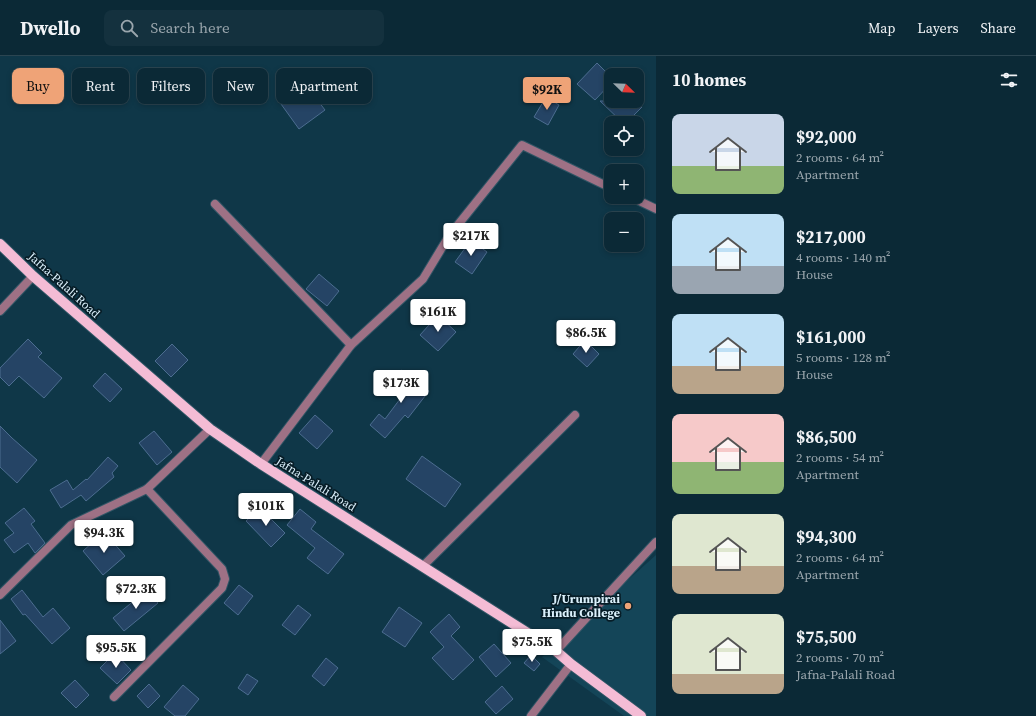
<!DOCTYPE html>
<html lang="en">
<head>
<meta charset="utf-8">
<style>
  :root { --surface:#0b2936; --page:#14313e; --text:#f1f3f6; --muted:#9aa6ad; --line:#2b4551; --accent:#efa377 }
  body { margin:0; font-family:"Source Serif 4",serif; background:var(--page); color:var(--text); height:100vh; display:flex; flex-direction:column; font-size:15px; white-space:nowrap }
  * { box-sizing:border-box; margin:0 }
  p { font-size:13px; color:var(--muted) }
  .icon { flex:none; width:22px; height:22px; fill:none; stroke:currentColor; stroke-width:2; stroke-linecap:round; stroke-linejoin:round }
  .map { position:relative; flex:1; overflow:hidden }
  .side { display:flex; flex-direction:column; background:var(--surface); width:380px }
  .side>* { flex:none }
  .top-card { position:absolute; left:12px; top:12px; width:380px; height:36px; display:flex; gap:8px }
  .needle { width:26px; rotate:113deg }
  .fabs { position:absolute; left:604px; top:12px; display:grid; gap:8px }
  .fabs a { display:grid; place-items:center; width:40px; height:40px; border-radius:8px; background:var(--surface); box-shadow:0 2px 6px #0003,0 0 0 1px var(--line); font-size:20px }
  .price { position:absolute; translate:-50% -34px; padding:0 9px; border-radius:4px; background:#fff; color:#222; font-size:13px; line-height:26px; filter:drop-shadow(0 1px 2px #0008) }
  .price::after { content:''; position:absolute; left:50%; top:24px; width:12px; height:9px; margin-left:-6px; background:inherit; clip-path:polygon(0 0,100% 0,50% 100%) }
  .price.on { background:var(--accent); color:#111 }
  ul { padding:0; list-style:none }
  li { display:flex; align-items:center; gap:12px; height:100px; padding:0 16px }
  li span { display:grid; place-items:center; flex:none; width:112px; height:80px; border-radius:8px; color:#555 }
  li>.icon { margin-inline-start:auto }
  span .icon { width:48px; height:48px; fill:#fffc; stroke-width:1 }
  li b { font-size:17px }
  h2 { display:flex; justify-content:space-between; align-items:center; height:48px; padding:0 16px; font-size:17px }
  .pill { padding:0 14px; border-radius:8px; background:var(--surface); box-shadow:0 2px 6px #0003,0 0 0 1px var(--line); font-size:14px; line-height:36px }
  .pill.on { background:var(--accent); color:#111 }
  header { display:flex; align-items:center; gap:24px; box-sizing:border-box; height:56px; padding:0 20px; background:var(--surface); border-bottom:1px solid var(--line) }
  header strong { font-size:19px }
  nav { display:flex; gap:22px; margin-inline-start:auto; font-size:14px }
  .search { width:280px; height:36px; background:var(--page); display:flex; align-items:center; gap:10px; box-sizing:border-box; padding:0 14px; border-radius:8px; color:var(--muted); font-size:15px }
  main { display:flex; flex:1; min-height:0 }
  .map>svg:first-child { display:block }
</style>
</head>
<body>
<header>
<strong>Dwello</strong>
<div class="search"><svg class="icon" aria-label="search" viewBox="0 0 24 24"><circle cx="10" cy="10" r="6"/><path d="M15 15l6 6"/></svg>Search here</div>
<nav><a>Map</a><a>Layers</a><a>Share</a></nav>
</header>
<main>
<div class="map">
<svg width="656" height="660" viewBox="0 0 656 660">
  <rect width="100%" height="100%" fill="#0f3748"/>
  <polygon fill="#144558" points="656,499 656,660 624,660 542,601"/>
  <g fill="#254465" stroke="#4c6d90">
    <polygon points="597,7 611,21 611,27 595,44 577,28"/>
    <polygon points="306,29 325,54 299,73 281,48"/>
    <polygon points="546,41 559,49 548,69 534,61"/>
    <polygon points="600,45 636,45 642,51 626,67 623,67"/>
    <polygon points="471,184 487,196 472,218 455,206"/>
    <polygon points="319,218 339,235 327,250 306,233"/>
    <polygon points="438,259 456,276 438,295 420,279"/>
    <polygon points="28,283 42,297 38,301 62,322 44,342 19,320 9,330 0,321 0,312"/>
    <polygon points="585,284 599,298 587,311 573,298"/>
    <polygon points="172,288 188,304 171,321 155,305"/>
    <polygon points="401,314 429,335 408,362 405,359 385,382 370,369 379,358 385,363 406,335 393,325"/>
    <polygon points="105,317 122,333 110,346 93,330"/>
    <polygon points="315,359 333,375 317,393 299,377"/>
    <polygon points="0,370 12,382 37,404 17,427 0,411"/>
    <polygon points="154,375 172,396 157,409 139,387"/>
    <polygon points="422,400 461,428 445,451 406,423"/>
    <polygon points="108,401 118,410 112,417 114,421 86,445 81,439 61,452 50,434 67,424 73,434 86,423 87,424"/>
    <polygon points="24,452 35,465 31,468 45,487 35,497 28,487 14,497 4,484 14,477 5,467"/>
    <polygon points="260,452 285,477 271,491 246,465"/>
    <polygon points="300,453 316,466 311,473 344,498 328,518 307,502 315,492 287,469"/>
    <polygon points="104,476 125,500 103,519 83,495"/>
    <polygon points="239,529 253,540 238,559 224,547"/>
    <polygon points="22,534 43,561 53,552 70,572 52,588 25,558 23,559 11,543"/>
    <polygon points="147,534 158,547 124,575 113,562"/>
    <polygon points="298,549 311,559 295,579 282,569"/>
    <polygon points="399,551 422,567 405,591 382,576"/>
    <polygon points="449,558 460,571 451,580 474,604 453,624 432,602 444,591 430,576"/>
    <polygon points="0,564 16,585 0,598"/>
    <polygon points="494,588 511,607 496,621 479,601"/>
    <polygon points="115,597 131,614 117,628 100,612"/>
    <polygon points="531,599 540,608 534,615 524,607"/>
    <polygon points="326,602 338,612 324,630 312,620"/>
    <polygon points="247,618 258,625 248,639 238,632"/>
    <polygon points="75,624 89,639 76,652 61,637"/>
    <polygon points="149,628 160,640 148,652 137,640"/>
    <polygon points="183,629 199,643 185,660 175,660 164,651"/>
    <polygon points="502,630 513,643 496,658 485,646"/>
  </g>
  <g fill="none" stroke-linecap="round" stroke-linejoin="round">
    <defs>
      <g id="street">
        <polyline points="631,141 656,153"/>
        <polyline points="215,148 351,289"/>
        <polyline points="0,255 33,220"/>
        <polyline points="261,408 351,289 423,223 449,180 522,89 611,132"/>
        <polyline points="423,510 575,359"/>
        <polyline points="0,539 71,469 147,433 210,373"/>
        <polyline points="556,595 656,486"/>
        <polyline points="114,641 222,532 225,523 222,513 147,433"/>
        <polyline points="531,660 571,608"/>
      </g>
      <polyline id="primary" points="0,188 33,220 210,373 261,408 556,595 571,608 641,660"/>
    </defs>
    <use href="#street" stroke="#305565" stroke-width="10"/>
    <use href="#primary" stroke="#305565" stroke-width="12"/>
    <use href="#street" stroke="#9e7185" stroke-width="8"/>
    <use href="#primary" stroke="#f4bcd5" stroke-width="10"/>
  </g>
  <circle fill="#efa377" stroke="#071d27" stroke-width="1.5" cx="628" cy="550" r="4"/>
  <g text-anchor="middle" dominant-baseline="central" stroke-width="3.5" stroke-linejoin="round" paint-order="stroke">
    <g font-size="12" fill="#dcf1fc" stroke="#071d27">
      <text transform="translate(64 229) rotate(42)">Jafna-Palali Road</text>
      <text transform="translate(316 428) rotate(32)">Jafna-Palali Road</text>
    </g>
    <g font-size="12" font-weight="bold" fill="#dcf1fc" stroke="#071d27" text-anchor="end">
      <text x="620" y="543">J/Urumpirai<tspan x="620" dy="14">Hindu College</tspan></text>
    </g>
  </g>
</svg>
<div class="fabs">
<a><svg class="needle" viewBox="-14 -14 28 28"><path d="M0-13l5 13h-10z" fill="#e53935"/><path d="M0 13l5-13h-10z" fill="#9aa6ad"/></svg></a>
<a><svg class="icon" aria-label="locate" viewBox="0 0 24 24"><circle cx="12" cy="12" r="6"/><path d="M12 2v4M12 18v4M2 12h4M18 12h4"/></svg></a>
<a>+</a>
<a>−</a>
</div>
<b class="price on" style="left:547px;top:55px">$92K</b>
<b class="price" style="left:471px;top:201px">$217K</b>
<b class="price" style="left:438px;top:277px">$161K</b>
<b class="price" style="left:586px;top:298px">$86.5K</b>
<b class="price" style="left:401px;top:348px">$173K</b>
<b class="price" style="left:266px;top:471px">$101K</b>
<b class="price" style="left:104px;top:498px">$94.3K</b>
<b class="price" style="left:136px;top:554px">$72.3K</b>
<b class="price" style="left:532px;top:607px">$75.5K</b>
<b class="price" style="left:116px;top:613px">$95.5K</b>
<div class="top-card">
<a class="pill on">Buy</a>
<a class="pill">Rent</a>
<a class="pill">Filters</a>
<a class="pill">New</a>
<a class="pill">Apartment</a>
</div>
</div>
<section class="side">
<h2>10 homes<svg class="icon" aria-label="filters" viewBox="0 0 24 24"><path d="M4 7h16M4 17h16"/><circle cx="9" cy="7" r="2"/><circle cx="15" cy="17" r="2"/></svg></h2>
<ul>
<li><span style="background:linear-gradient(#c9d6e8 65%,#8fb573 0)"><svg class="icon" aria-label="home" viewBox="0 0 24 24"><path d="M3 11l9-7 9 7M6 9v11h12V9"/></svg></span><div><b>$92,000</b><p>2 rooms · 64 m²</p><p>Apartment</p></div></li>
<li><span style="background:linear-gradient(#bfe0f5 65%,#9aa5b1 0)"><svg class="icon" aria-label="home" viewBox="0 0 24 24"><path d="M3 11l9-7 9 7M6 9v11h12V9"/></svg></span><div><b>$217,000</b><p>4 rooms · 140 m²</p><p>House</p></div></li>
<li><span style="background:linear-gradient(#bfe0f5 65%,#b9a48a 0)"><svg class="icon" aria-label="home" viewBox="0 0 24 24"><path d="M3 11l9-7 9 7M6 9v11h12V9"/></svg></span><div><b>$161,000</b><p>5 rooms · 128 m²</p><p>House</p></div></li>
<li><span style="background:linear-gradient(#f6c9c9 60%,#8fb573 0)"><svg class="icon" aria-label="home" viewBox="0 0 24 24"><path d="M3 11l9-7 9 7M6 9v11h12V9"/></svg></span><div><b>$86,500</b><p>2 rooms · 54 m²</p><p>Apartment</p></div></li>
<li><span style="background:linear-gradient(#dfe7d0 65%,#b9a48a 0)"><svg class="icon" aria-label="home" viewBox="0 0 24 24"><path d="M3 11l9-7 9 7M6 9v11h12V9"/></svg></span><div><b>$94,300</b><p>2 rooms · 64 m²</p><p>Apartment</p></div></li>
<li><span style="background:linear-gradient(#dfe7d0 75%,#b9a48a 0)"><svg class="icon" aria-label="home" viewBox="0 0 24 24"><path d="M3 11l9-7 9 7M6 9v11h12V9"/></svg></span><div><b>$75,500</b><p>2 rooms · 70 m²</p><p>Jafna-Palali Road</p></div></li>
</ul>
</section>
</main>
</body>
</html>
